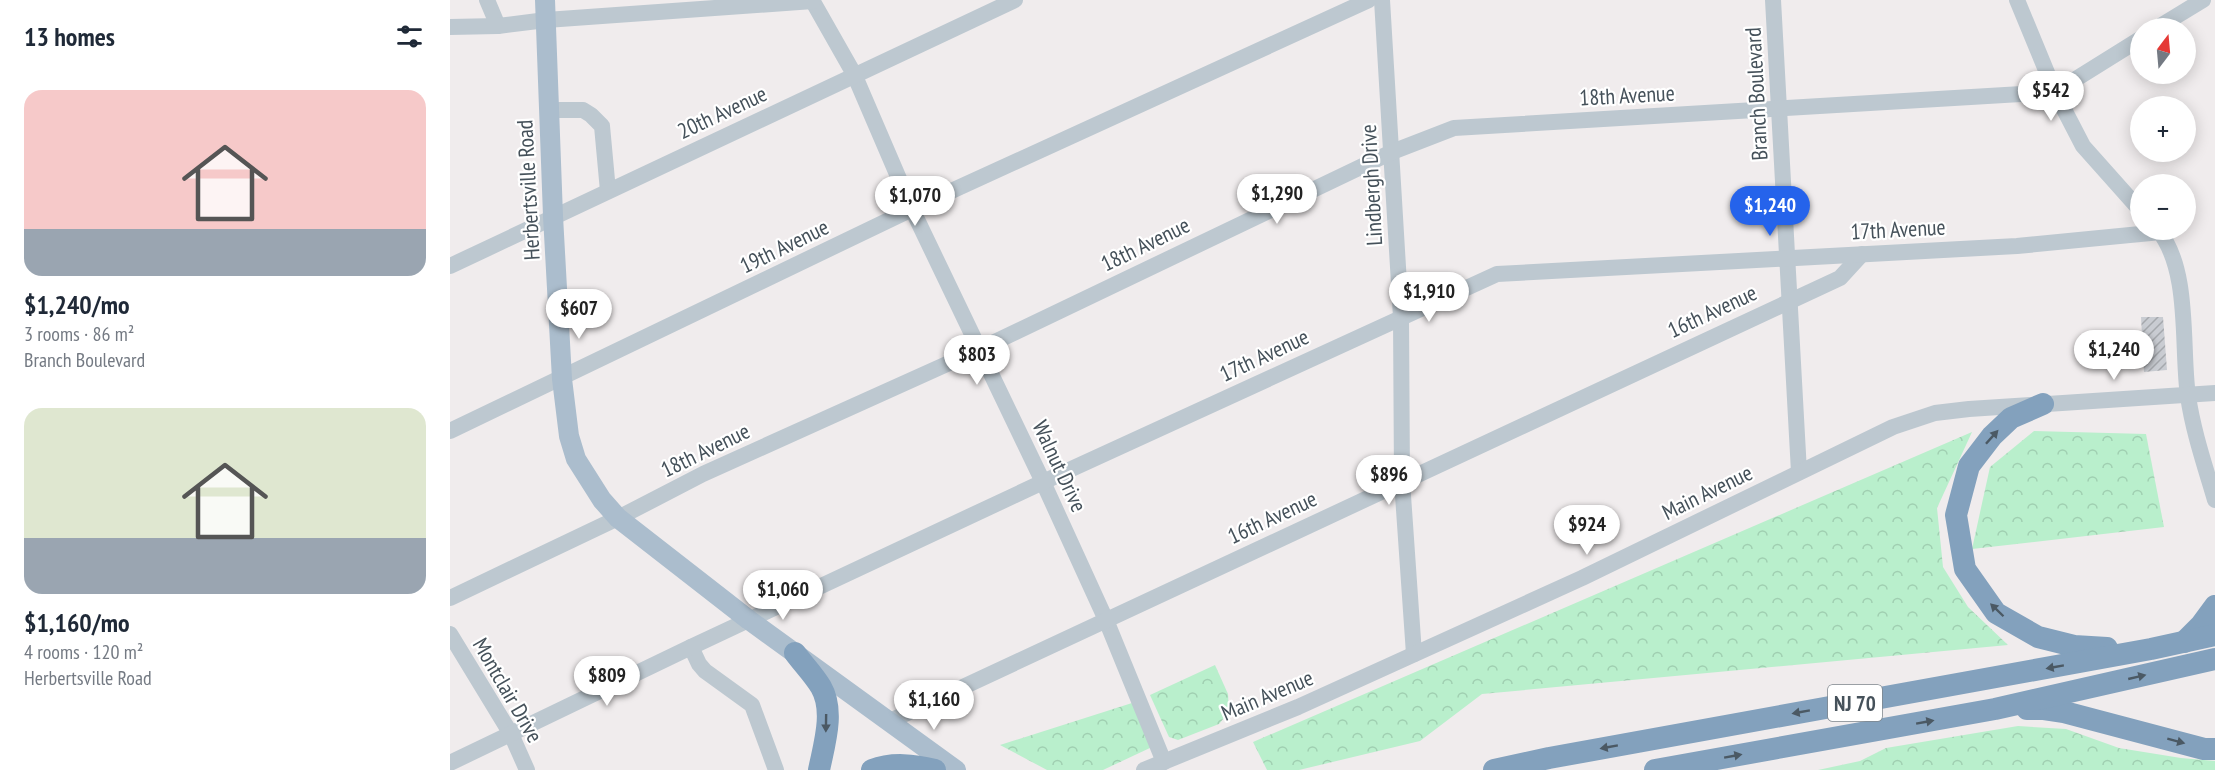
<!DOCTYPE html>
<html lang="en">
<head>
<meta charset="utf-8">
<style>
  :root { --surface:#fff; --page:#f6f6f7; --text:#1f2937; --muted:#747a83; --accent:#2563eb }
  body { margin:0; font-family:"PT Sans Narrow",sans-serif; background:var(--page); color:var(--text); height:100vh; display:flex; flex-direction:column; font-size:22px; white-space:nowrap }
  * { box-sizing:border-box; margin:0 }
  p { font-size:20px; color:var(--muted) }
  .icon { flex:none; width:33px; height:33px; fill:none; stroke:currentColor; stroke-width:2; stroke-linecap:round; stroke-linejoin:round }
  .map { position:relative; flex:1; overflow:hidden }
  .details { display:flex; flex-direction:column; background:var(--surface); width:450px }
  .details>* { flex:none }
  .needle { width:39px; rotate:16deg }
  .controls { position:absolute; left:1680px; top:18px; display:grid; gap:12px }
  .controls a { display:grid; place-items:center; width:66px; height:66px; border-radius:50%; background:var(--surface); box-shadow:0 3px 15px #0003; font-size:30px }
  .price { position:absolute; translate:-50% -51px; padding:0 14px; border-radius:21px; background:#fff; color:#222; font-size:20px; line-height:39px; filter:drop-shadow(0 2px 3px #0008) }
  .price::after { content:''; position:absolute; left:50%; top:36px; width:18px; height:14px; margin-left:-9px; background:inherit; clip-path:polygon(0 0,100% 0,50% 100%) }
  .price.active { background:var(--accent); color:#fff }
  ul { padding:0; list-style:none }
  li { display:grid; align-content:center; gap:12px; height:318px; padding:0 24px }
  li span { display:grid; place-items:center; height:186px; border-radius:18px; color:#555 }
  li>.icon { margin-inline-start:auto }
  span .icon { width:108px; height:108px; fill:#fffc; stroke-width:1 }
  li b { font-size:26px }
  h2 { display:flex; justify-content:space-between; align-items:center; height:72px; padding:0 24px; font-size:26px }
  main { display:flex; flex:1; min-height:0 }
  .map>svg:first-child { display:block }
</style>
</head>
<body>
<main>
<section class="details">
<h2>13 homes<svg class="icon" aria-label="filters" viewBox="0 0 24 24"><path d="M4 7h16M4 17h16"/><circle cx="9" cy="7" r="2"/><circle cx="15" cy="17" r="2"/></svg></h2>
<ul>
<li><span style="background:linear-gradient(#f6c9c9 75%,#9aa5b1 0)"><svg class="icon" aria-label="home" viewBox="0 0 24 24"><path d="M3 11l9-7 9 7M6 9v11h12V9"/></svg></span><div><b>$1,240/mo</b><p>3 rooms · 86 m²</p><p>Branch Boulevard</p></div></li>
<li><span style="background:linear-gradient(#dfe7d0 70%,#9aa5b1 0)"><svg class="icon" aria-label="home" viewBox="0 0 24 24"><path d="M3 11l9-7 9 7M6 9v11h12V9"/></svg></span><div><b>$1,160/mo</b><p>4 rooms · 120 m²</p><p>Herbertsville Road</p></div></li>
</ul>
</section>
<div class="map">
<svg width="1765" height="770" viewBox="0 0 1765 770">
  <defs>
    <pattern id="forest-crowns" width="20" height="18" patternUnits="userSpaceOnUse" patternTransform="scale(1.5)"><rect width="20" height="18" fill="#b9efcc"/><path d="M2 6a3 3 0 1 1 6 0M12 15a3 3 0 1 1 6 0" fill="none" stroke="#a0cfb1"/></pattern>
    <pattern id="building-hatch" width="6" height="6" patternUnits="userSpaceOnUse" patternTransform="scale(1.5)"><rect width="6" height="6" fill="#c9ccd2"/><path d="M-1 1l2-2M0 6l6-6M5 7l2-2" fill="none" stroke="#a5a8ad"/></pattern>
  </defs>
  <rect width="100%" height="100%" fill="#f0eced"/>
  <g fill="url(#forest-crowns)">
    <polygon points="1584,431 1696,434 1714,527 1522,549 1540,467"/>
    <polygon points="1522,432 1487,508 1493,567 1518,607 1558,645 1032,694 970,741 849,770 817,770 803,742"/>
    <polygon points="765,665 778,694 779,712 769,724 728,740 719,737 700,695"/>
    <polygon points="682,703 702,747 653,770 597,770 550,745"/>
    <polygon points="1568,726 1616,729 1669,748 1731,758 1765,761 1765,770 1368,770 1410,761 1436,748"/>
  </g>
  <polygon fill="url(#building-hatch)" points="1691,317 1713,317 1717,370 1694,372"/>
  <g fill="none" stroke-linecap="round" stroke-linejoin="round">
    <g stroke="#bdc8d0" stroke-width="16">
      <polyline points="37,0 48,26"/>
      <polyline points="362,0 404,74 462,209 593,482 656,620 714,762"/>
      <polyline points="932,0 951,317 952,481 964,654"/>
      <polyline points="1323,0 1349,472"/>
      <polyline points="1567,0 1605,92 1633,146 1690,210"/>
      <polyline points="0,27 48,26 96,20 363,1"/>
      <polyline points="1707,28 1753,0"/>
      <polyline points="99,110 133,110 141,115 152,126 158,191"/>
      <path d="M1708,230C1741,270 1731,347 1738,396C1743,431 1755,466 1765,500"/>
      <polyline points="0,266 565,0"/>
      <polyline points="0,431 462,209 919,0"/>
      <polyline points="0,598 168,518 253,474 528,350 942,152 1004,128 1605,92 1690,39"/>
      <polyline points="0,634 61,734 77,770"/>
      <polyline points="241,647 249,664 255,671 302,705 326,770"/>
      <polyline points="440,721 1390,278 1412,254"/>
      <polyline points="0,763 241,647 593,482 1047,274 1567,246 1711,232"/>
      <polyline points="694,770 848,707 1132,578 1443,427 1485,413 1519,409 1765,393"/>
    </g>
    <polyline stroke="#abbdcd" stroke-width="20" points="95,0 103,216 112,379 119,436 126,459 152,500 168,518 299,620 506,770"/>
    <g stroke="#83a1bd" stroke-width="22">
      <polyline points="1593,404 1561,418 1542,436 1519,466 1506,515 1515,569 1546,613 1588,637 1624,646 1657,648"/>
      <polyline points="1734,642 1751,625 1765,606"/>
      <path d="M345,653C353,664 364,675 371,687C385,711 374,745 369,770"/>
      <polyline points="1577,709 1594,709 1614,712 1754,749 1765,749"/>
      <path d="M422,770C443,762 464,765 485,770"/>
      <polyline points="1044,770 1099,758 1701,649 1765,635"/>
      <polyline points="1205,770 1545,709 1765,659"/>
    </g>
  </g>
  <defs><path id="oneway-solid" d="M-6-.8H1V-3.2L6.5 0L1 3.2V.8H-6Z" transform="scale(1.5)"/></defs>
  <g fill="#4b5964">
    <use href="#oneway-solid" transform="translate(1542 437) rotate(-48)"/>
    <use href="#oneway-solid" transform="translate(1547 610) rotate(-136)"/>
    <use href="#oneway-solid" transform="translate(1605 667) rotate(170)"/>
    <use href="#oneway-solid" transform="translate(1687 677) rotate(-13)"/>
    <use href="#oneway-solid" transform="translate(1351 712) rotate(170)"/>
    <use href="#oneway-solid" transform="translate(1475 722) rotate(-10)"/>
    <use href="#oneway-solid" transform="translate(376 723) rotate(91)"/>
    <use href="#oneway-solid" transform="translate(1726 741) rotate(15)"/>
    <use href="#oneway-solid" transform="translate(1159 747) rotate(170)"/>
    <use href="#oneway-solid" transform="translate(1283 756) rotate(-10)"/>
  </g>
  <g text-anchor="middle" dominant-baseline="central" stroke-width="4.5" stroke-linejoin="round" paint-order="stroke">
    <rect fill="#fff" stroke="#7d858c" stroke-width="1.5" x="1378" y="685" width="54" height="36" rx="4.5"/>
    <g font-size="21" font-weight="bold" fill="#45515a">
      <text x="1405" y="703">NJ 70</text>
    </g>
    <g font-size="22" fill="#45515a" stroke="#fff">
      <text transform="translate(1306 94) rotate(-93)">Branch Boulevard</text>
      <text transform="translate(1177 95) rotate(-3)">18th Avenue</text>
      <text transform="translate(272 112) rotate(-25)">20th Avenue</text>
      <text transform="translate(921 185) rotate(-93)">Lindbergh Drive</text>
      <text transform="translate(78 190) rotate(-93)">Herbertsville Road</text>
      <text transform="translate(1448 229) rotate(-3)">17th Avenue</text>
      <text transform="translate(695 244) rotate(-26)">18th Avenue</text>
      <text transform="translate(334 246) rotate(-26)">19th Avenue</text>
      <text transform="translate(1262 311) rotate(-25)">16th Avenue</text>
      <text transform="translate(814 355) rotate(-25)">17th Avenue</text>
      <text transform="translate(255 450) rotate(-26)">18th Avenue</text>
      <text transform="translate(610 466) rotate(65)">Walnut Drive</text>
      <text transform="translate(1257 492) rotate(-26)">Main Avenue</text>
      <text transform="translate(822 517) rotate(-25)">16th Avenue</text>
      <text transform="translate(58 690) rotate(60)">Montclair Drive</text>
      <text transform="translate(817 695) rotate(-23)">Main Avenue</text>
    </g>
  </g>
</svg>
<div class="controls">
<a><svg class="needle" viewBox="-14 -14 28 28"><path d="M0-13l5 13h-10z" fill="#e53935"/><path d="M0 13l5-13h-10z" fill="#747a83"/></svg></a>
<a>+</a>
<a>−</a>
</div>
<b class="price" style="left:1601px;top:122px">$542</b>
<b class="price" style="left:827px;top:225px">$1,290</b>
<b class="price" style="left:465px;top:227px">$1,070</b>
<b class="price active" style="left:1320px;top:237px">$1,240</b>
<b class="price" style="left:979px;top:323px">$1,910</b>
<b class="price" style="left:129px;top:340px">$607</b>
<b class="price" style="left:1664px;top:381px">$1,240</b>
<b class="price" style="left:527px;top:386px">$803</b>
<b class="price" style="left:939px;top:506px">$896</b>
<b class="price" style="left:1137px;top:556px">$924</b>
<b class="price" style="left:333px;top:621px">$1,060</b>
<b class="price" style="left:157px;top:707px">$809</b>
<b class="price" style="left:484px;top:731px">$1,160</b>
</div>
</main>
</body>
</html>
